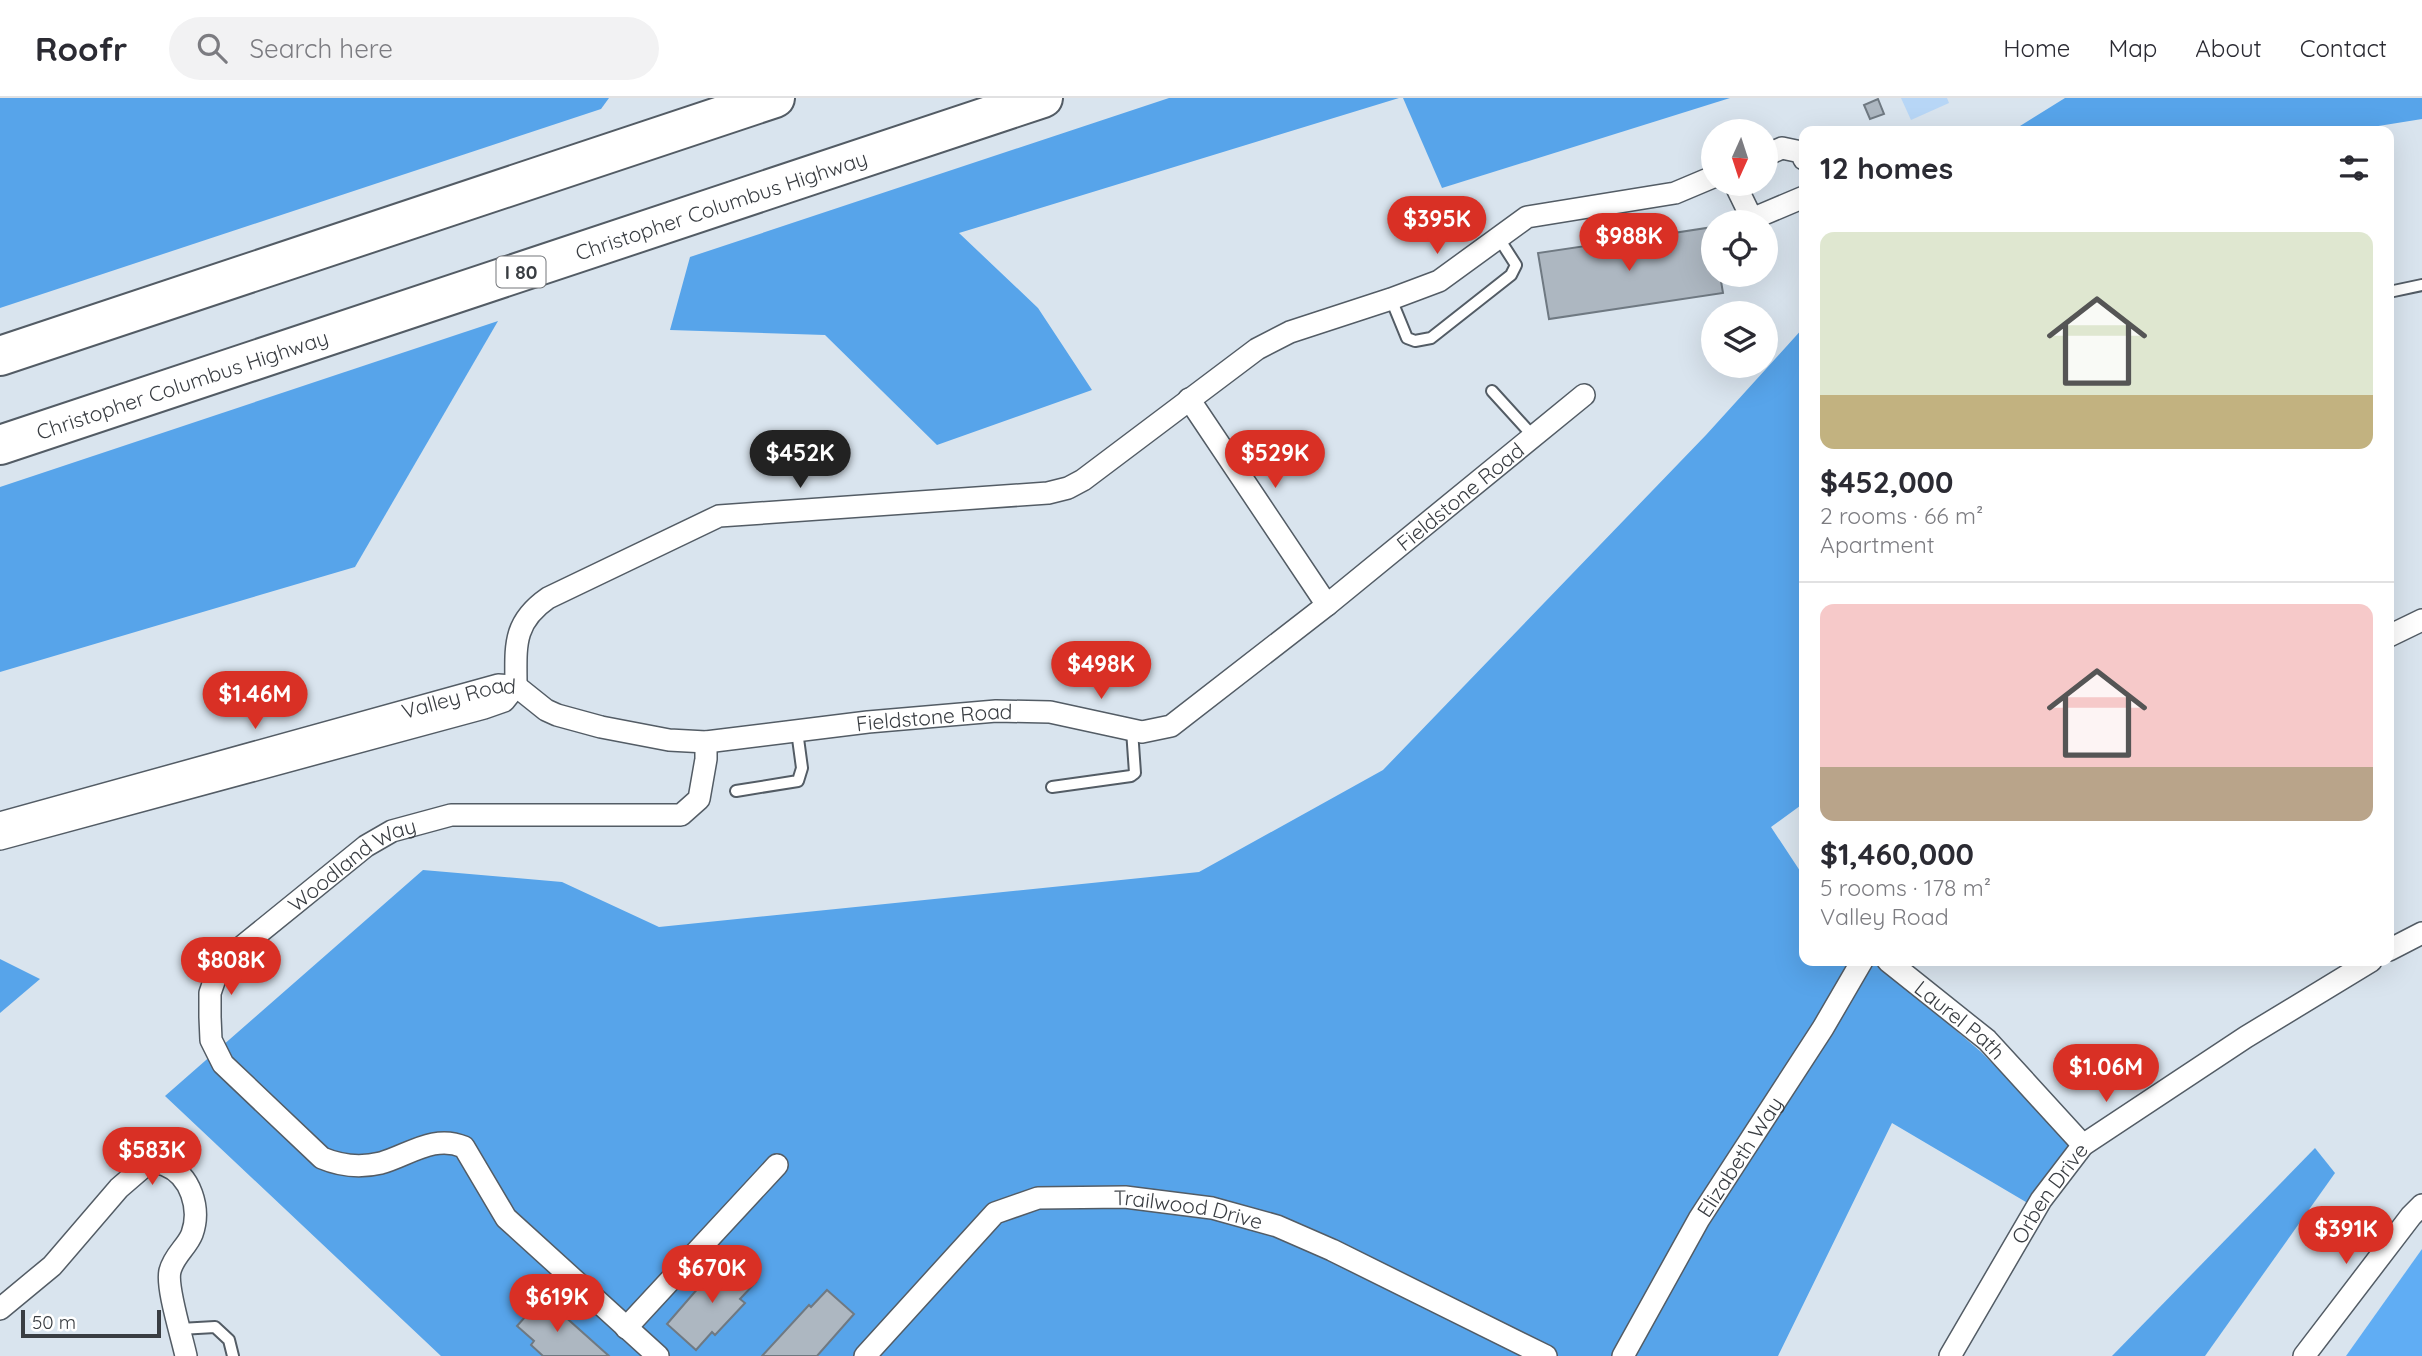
<!DOCTYPE html>
<html lang="en">
<head>
<meta charset="utf-8">
<style>
  :root { --surface:#fff; --page:#f2f2f3; --text:#2b2b33; --muted:#7c7c81; --line:#e1e1e2; --accent:#d93025 }
  body { margin:0; font-family:Quicksand,sans-serif; background:var(--page); color:var(--text); height:100vh; display:flex; flex-direction:column; font-size:26px; white-space:nowrap }
  * { box-sizing:border-box; margin:0 }
  p { font-size:23px; color:var(--muted) }
  .icon { flex:none; width:38px; height:38px; fill:none; stroke:currentColor; stroke-width:2; stroke-linecap:round; stroke-linejoin:round }
  .map { position:relative; flex:1; overflow:hidden }
  .details { position:absolute; left:1799px; top:28px; width:595px; height:840px; display:flex; flex-direction:column; background:var(--surface); border-radius:14px; box-shadow:0 7px 28px #0002 }
  .details>* { flex:none }
  .needle { width:46px; rotate:183deg }
  .fabs { position:absolute; left:1701px; top:21px; display:grid; gap:14px }
  .fabs a { display:grid; place-items:center; width:77px; height:77px; border-radius:50%; background:var(--surface); box-shadow:0 7px 28px #0002; font-size:35px }
  .scale { position:absolute; left:21px; bottom:18px; width:140px; box-sizing:border-box; padding-left:7px; border:4px solid #393d42; border-top:0; font-size:19px; line-height:24px; white-space:nowrap; color:#393d42; -webkit-text-stroke:5px #fff; paint-order:stroke }
  .price { position:absolute; translate:-50% -60px; padding:0 16px; border-radius:24px; background:var(--accent); color:#fff; font-size:23px; line-height:46px; filter:drop-shadow(0 2px 4px #0008) }
  .price::after { content:''; position:absolute; left:50%; top:42px; width:21px; height:16px; margin-left:-10px; background:inherit; clip-path:polygon(0 0,100% 0,50% 100%) }
  .price.current { background:#222; color:#fff }
  ul { padding:0; list-style:none }
  li { display:grid; align-content:center; gap:14px; height:371px; padding:0 21px }
  li+li { border-top:2px solid var(--line) }
  li span { display:grid; place-items:center; height:217px; border-radius:14px; color:#555 }
  li>.icon { margin-inline-start:auto }
  span .icon { width:126px; height:126px; fill:#fffc; stroke-width:1 }
  li b { font-size:30px }
  h2 { display:flex; justify-content:space-between; align-items:center; height:84px; padding:0 21px; font-size:30px }
  header { display:flex; align-items:center; gap:42px; box-sizing:border-box; height:98px; padding:0 35px; background:var(--surface); border-bottom:2px solid var(--line) }
  header strong { font-size:33px }
  nav { display:flex; gap:38px; margin-inline-start:auto; font-size:24px }
  .search { width:490px; height:63px; background:var(--page); display:flex; align-items:center; gap:18px; box-sizing:border-box; padding:0 24px; border-radius:38px; color:var(--muted); font-size:26px }
  .map>svg:first-child { display:block }
</style>
</head>
<body>
<header>
<strong>Roofr</strong>
<div class="search"><svg class="icon" aria-label="search" viewBox="0 0 24 24"><circle cx="10" cy="10" r="6"/><path d="M15 15l6 6"/></svg>Search here</div>
<nav><a>Home</a><a>Map</a><a>About</a><a>Contact</a></nav>
</header>
<div class="map">
<svg width="2422" height="1258" viewBox="0 0 2422 1258">
  <rect width="100%" height="100%" fill="#d9e4ee"/>
  <polygon fill="#b7d6f6" points="1901,0 1947,0 1949,5 1911,22"/>
  <g fill="#57a4ea">
    <polygon points="0,0 609,0 601,11 0,210"/>
    <polygon points="1169,0 1399,0 959,135 1038,210 1092,292 937,347 825,237 670,232 690,159"/>
    <polygon points="1403,0 1730,0 1442,90"/>
    <polygon points="2065,0 2422,0 2422,21 2366,30 2366,33 2012,33"/>
    <polygon points="498,223 355,469 0,574 0,389"/>
    <polygon points="1804,229 1804,705 1771,729 1804,779 1804,863 1875,863 1980,953 2071,1043 2031,1107 1892,1025 1778,1258 441,1258 165,998 423,772 562,784 659,829 1199,774 1383,672 1706,337"/>
    <polygon points="0,861 40,881 0,915"/>
    <polygon points="2315,1050 2335,1075 2205,1258 2112,1258"/>
  </g>
  <polygon fill="#60adf4" points="2422,1151 2422,1258 2346,1258"/>
  <g fill="#adb7c1" stroke="#6f7982" stroke-width="2">
    <polygon points="1878,1 1884,16 1870,21 1864,7"/>
    <polygon points="1713,129 1713,177 1720,177 1723,195 1549,221 1538,155 1613,144 1613,142 1634,138 1634,141"/>
    <polygon points="729,1160 756,1184 740,1201 745,1205 715,1237 712,1234 696,1252 667,1226 706,1181 708,1183"/>
    <polygon points="827,1192 854,1216 817,1258 762,1258 809,1207 811,1209"/>
    <polygon points="541,1201 560,1218 562,1216 609,1258 543,1258 531,1247 534,1243 517,1228"/>
  </g>
  <g fill="none" stroke-linecap="round" stroke-linejoin="round">
    <defs>
      <g id="lane">
        <polyline points="2389,194 2422,187"/>
        <polyline points="1391,201 1407,240 1415,243 1431,240 1511,177 1516,167 1498,139"/>
        <polyline points="1492,293 1533,338"/>
        <polyline points="1052,689 1131,678 1135,675 1132,632"/>
        <polyline points="736,693 798,683 802,670 797,633"/>
        <polyline points="180,1231 215,1229 229,1242 233,1258"/>
      </g>
      <g id="street">
        <polyline points="1766,57 1782,50 1801,54 1804,61"/>
        <polyline points="1735,86 1752,121 1804,99"/>
        <polyline points="1189,301 1327,507"/>
        <polyline points="2389,538 2422,522"/>
        <path d="M516,588C516,549 512,525 548,500L719,418L1048,395L1068,390L1083,382L1257,251L1290,234L1391,201L1439,183L1527,119L1675,95L1713,79"/>
        <path id="s1" d="M516,588L546,612L557,617L601,629L669,642L706,644L868,624L996,613L1050,614L1142,634L1171,628L1327,507L1584,297"/>
        <path id="s2" d="M0,725L498,587L516,588"/>
        <polyline points="0,741 484,610 504,603 516,588"/>
        <polyline points="2389,852 2422,835"/>
        <path id="s3" d="M1888,863L1987,942L2083,1047"/>
        <path d="M0,1211L52,1168L119,1090L148,1065C153,1066 160,1065 165,1067C191,1077 201,1111 192,1136C187,1149 174,1157 170,1173C166,1189 182,1239 186,1258"/>
        <polyline points="626,1230 777,1067"/>
        <path id="s4" d="M658,1258L506,1120L464,1049C434,1036 409,1057 381,1065C360,1070 341,1068 322,1060L223,966L211,942L210,919V895L219,869L239,851L366,748L392,733L451,717H681L699,701L706,661V644"/>
        <path id="s5" d="M865,1258L995,1115L1038,1100L1125,1099L1212,1110L1277,1128L1332,1152L1546,1258"/>
        <path id="s6" d="M1623,1258L1699,1121L1823,930L1862,863"/>
        <path id="s7" d="M1950,1258L2041,1102L2083,1047L2246,939L2371,863"/>
        <polyline points="2304,1258 2411,1118 2422,1107"/>
      </g>
      <g id="highway">
        <polyline points="0,258 775,0"/>
        <path id="s8" d="M0,347L1043,0"/>
      </g>
    </defs>
    <use href="#lane" stroke="#535c65" stroke-width="14"/>
    <use href="#street" stroke="#535c65" stroke-width="24"/>
    <use href="#highway" stroke="#535c65" stroke-width="42"/>
    <use href="#lane" stroke="#fff" stroke-width="10"/>
    <use href="#street" stroke="#fff" stroke-width="21"/>
    <use href="#highway" stroke="#fff" stroke-width="38"/>
  </g>
  <g text-anchor="middle" dominant-baseline="central" stroke-width="5" stroke-linejoin="round" paint-order="stroke">
    <rect fill="#fff" stroke="#74777b" stroke-width="2" x="496.5" y="158.5" width="49" height="31" rx="5"/>
    <g font-size="19" font-weight="bold" fill="#393d42">
      <text x="521" y="174">I 80</text>
    </g>
    <g font-size="21" fill="#393d42" stroke="#fff">
      <text stroke="none"><textPath href="#s8" startOffset="760">Christopher Columbus Highway</textPath></text>
      <text stroke="none"><textPath href="#s8" startOffset="192">Christopher Columbus Highway</textPath></text>
      <text stroke="none"><textPath href="#s1" startOffset="1041">Fieldstone Road</textPath></text>
      <text stroke="none"><textPath href="#s2" startOffset="476">Valley Road</textPath></text>
      <text stroke="none"><textPath href="#s1" startOffset="432">Fieldstone Road</textPath></text>
      <text stroke="none"><textPath href="#s4" startOffset="842">Woodland Way</textPath></text>
      <text stroke="none"><textPath href="#s3" startOffset="93">Laurel Path</textPath></text>
      <text stroke="none"><textPath href="#s6" startOffset="231">Elizabeth Way</textPath></text>
      <text stroke="none"><textPath href="#s7" startOffset="191">Orben Drive</textPath></text>
      <text stroke="none"><textPath href="#s5" startOffset="390">Trailwood Drive</textPath></text>
    </g>
  </g>
</svg>
<div class="fabs">
<a><svg class="needle" viewBox="-14 -14 28 28"><path d="M0-13l5 13h-10z" fill="#e53935"/><path d="M0 13l5-13h-10z" fill="#7c7c81"/></svg></a>
<a><svg class="icon" aria-label="locate" viewBox="0 0 24 24"><circle cx="12" cy="12" r="6"/><path d="M12 2v4M12 18v4M2 12h4M18 12h4"/></svg></a>
<a><svg class="icon" aria-label="layers" viewBox="0 0 24 24"><path d="M12 4l9 5-9 5-9-5zM3 14l9 5 9-5"/></svg></a>
</div>
<div class="scale">50 m</div>
<b class="price" style="left:1437px;top:158px">$395K</b>
<b class="price" style="left:1629px;top:175px">$988K</b>
<b class="price current" style="left:800px;top:392px">$452K</b>
<b class="price" style="left:1275px;top:392px">$529K</b>
<b class="price" style="left:1101px;top:603px">$498K</b>
<b class="price" style="left:255px;top:633px">$1.46M</b>
<b class="price" style="left:231px;top:899px">$808K</b>
<b class="price" style="left:2106px;top:1006px">$1.06M</b>
<b class="price" style="left:152px;top:1089px">$583K</b>
<b class="price" style="left:2346px;top:1168px">$391K</b>
<b class="price" style="left:712px;top:1207px">$670K</b>
<b class="price" style="left:557px;top:1236px">$619K</b>
<section class="details">
<h2>12 homes<svg class="icon" aria-label="filters" viewBox="0 0 24 24"><path d="M4 7h16M4 17h16"/><circle cx="9" cy="7" r="2"/><circle cx="15" cy="17" r="2"/></svg></h2>
<ul>
<li><span style="background:linear-gradient(#dfe7d0 75%,#c2b280 0)"><svg class="icon" aria-label="home" viewBox="0 0 24 24"><path d="M3 11l9-7 9 7M6 9v11h12V9"/></svg></span><div><b>$452,000</b><p>2 rooms · 66 m²</p><p>Apartment</p></div></li>
<li><span style="background:linear-gradient(#f6c9c9 75%,#b9a48a 0)"><svg class="icon" aria-label="home" viewBox="0 0 24 24"><path d="M3 11l9-7 9 7M6 9v11h12V9"/></svg></span><div><b>$1,460,000</b><p>5 rooms · 178 m²</p><p>Valley Road</p></div></li>
</ul>
</section>
</div>
</body>
</html>
